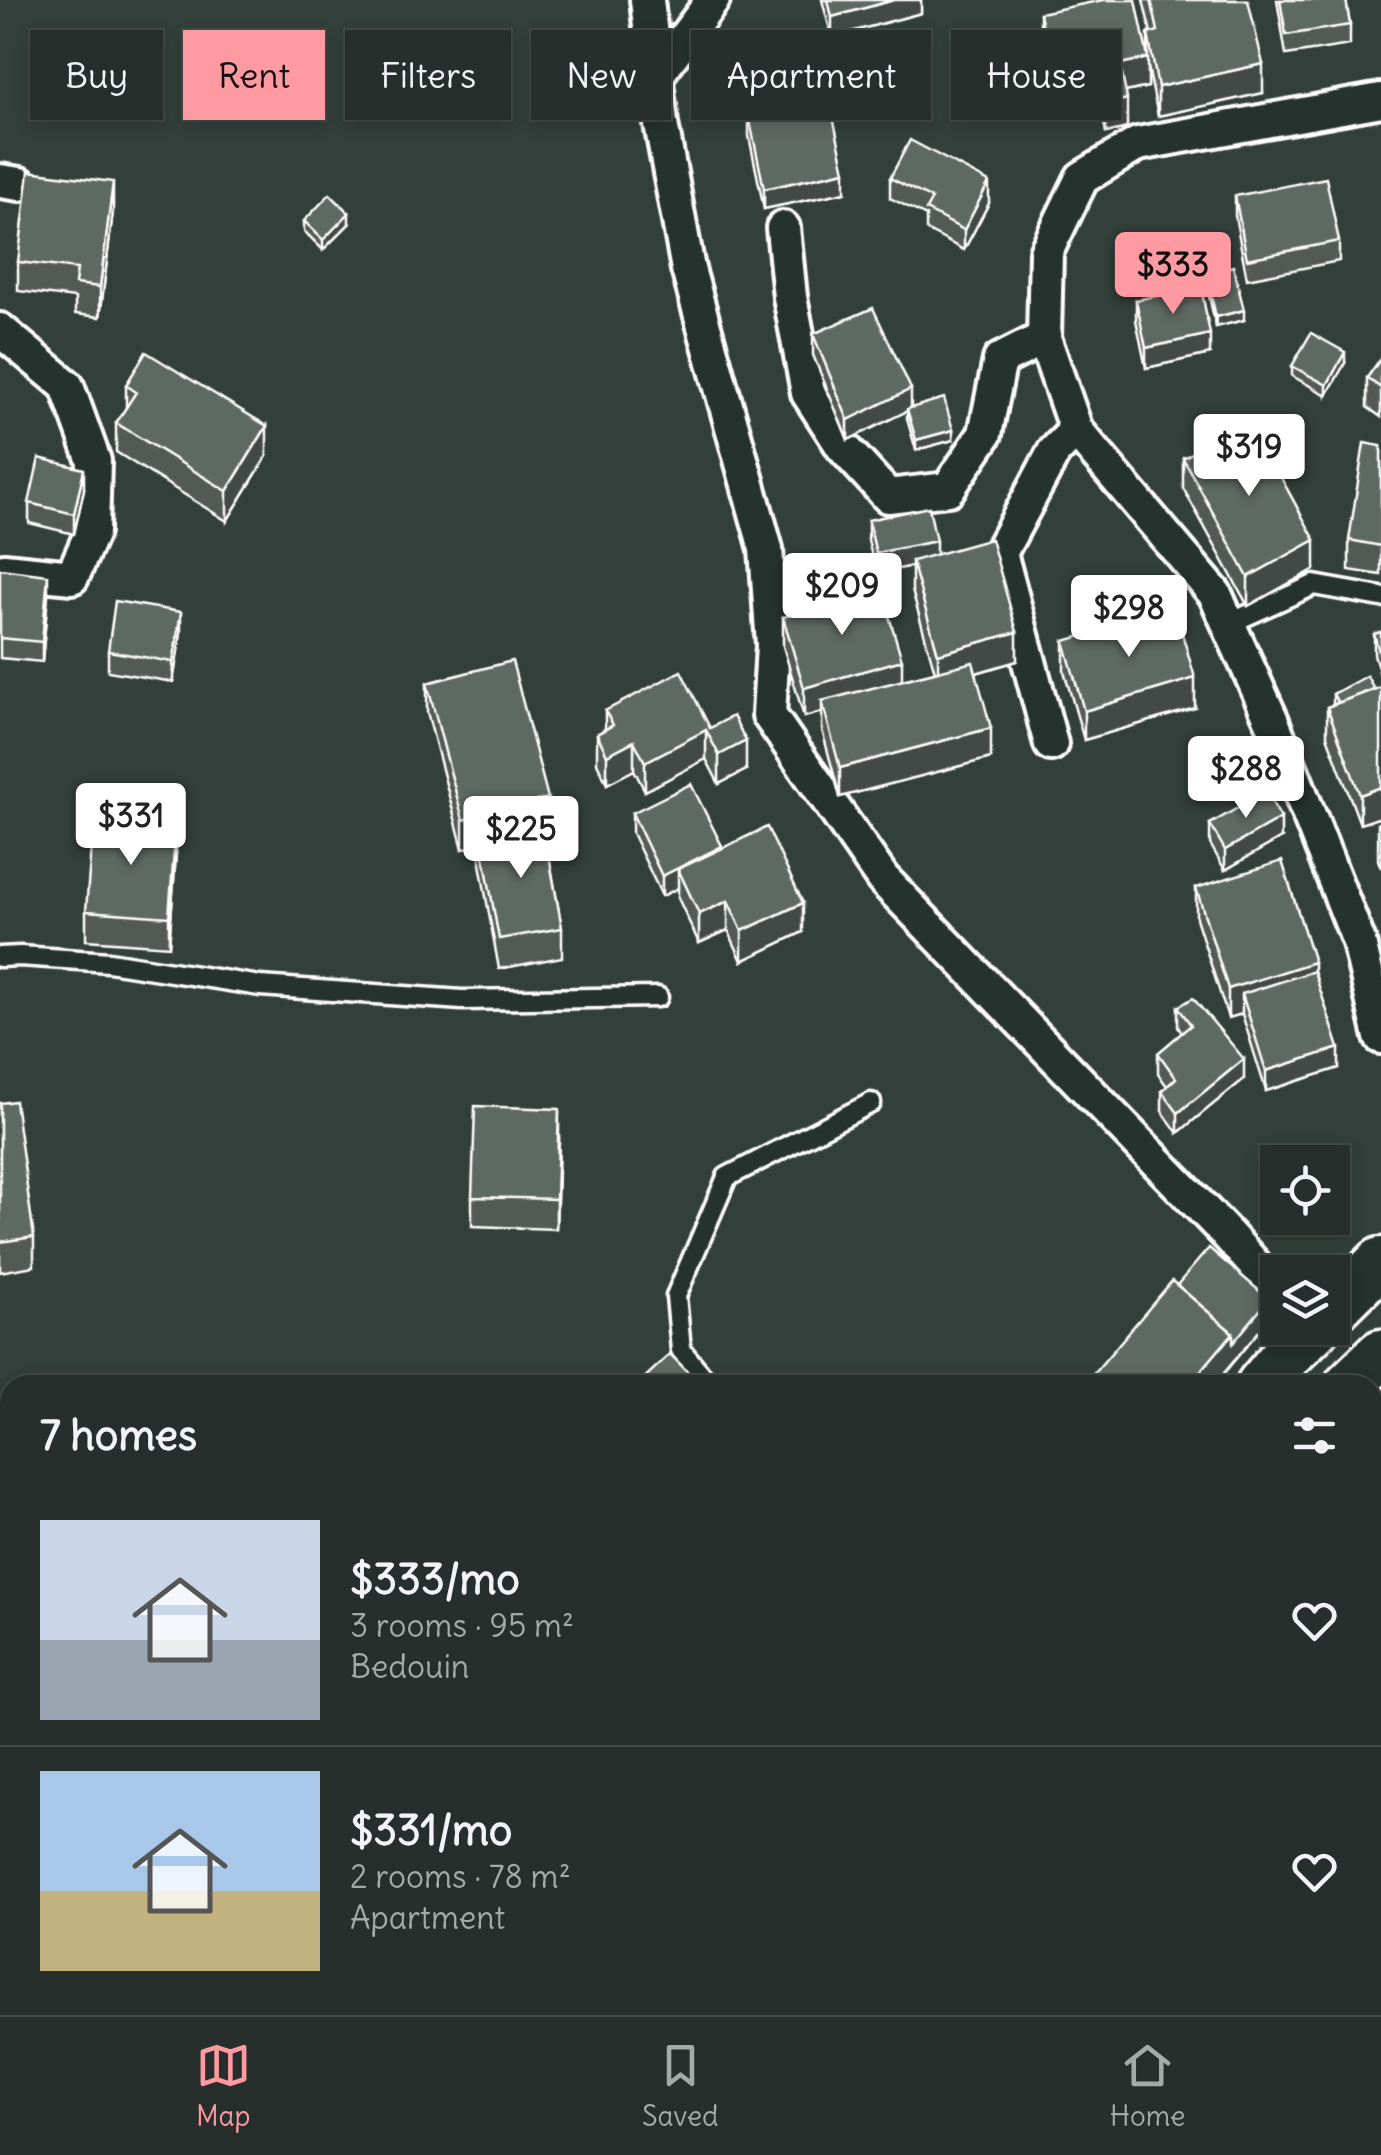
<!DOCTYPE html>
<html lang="en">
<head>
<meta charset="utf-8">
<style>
  :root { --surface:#262f2c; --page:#323b38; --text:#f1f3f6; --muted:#a4a9a9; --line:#424a48; --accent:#ff9aa2 }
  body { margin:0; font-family:Delius,sans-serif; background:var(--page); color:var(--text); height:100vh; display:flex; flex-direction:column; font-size:38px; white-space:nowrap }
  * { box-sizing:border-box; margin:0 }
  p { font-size:32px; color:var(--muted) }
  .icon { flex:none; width:55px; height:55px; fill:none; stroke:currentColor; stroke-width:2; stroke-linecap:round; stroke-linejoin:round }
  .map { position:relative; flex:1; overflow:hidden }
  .details { position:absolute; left:0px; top:1375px; width:1382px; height:640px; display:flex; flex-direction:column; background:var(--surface); border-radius:30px 30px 0 0; box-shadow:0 5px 15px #0003,0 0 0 2px var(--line) }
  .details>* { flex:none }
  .top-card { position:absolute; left:30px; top:30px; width:1322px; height:90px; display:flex; gap:20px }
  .tools { position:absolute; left:1260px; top:1145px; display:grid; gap:20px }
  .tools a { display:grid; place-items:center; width:90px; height:90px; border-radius:0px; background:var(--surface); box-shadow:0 5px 15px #0003,0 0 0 2px var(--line); font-size:50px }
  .price { position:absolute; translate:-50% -85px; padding:0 22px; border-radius:10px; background:#fff; color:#222; font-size:32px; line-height:65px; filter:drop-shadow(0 2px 5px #0008) }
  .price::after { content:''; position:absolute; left:50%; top:60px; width:30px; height:22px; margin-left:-15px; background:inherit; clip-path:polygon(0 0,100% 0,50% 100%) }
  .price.selected { background:var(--accent); color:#111 }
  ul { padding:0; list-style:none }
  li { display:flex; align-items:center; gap:30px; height:250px; padding:0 40px }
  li+li { border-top:2px solid var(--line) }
  li span { display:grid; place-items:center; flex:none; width:280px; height:200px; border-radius:0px; color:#555 }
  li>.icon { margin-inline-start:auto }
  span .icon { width:120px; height:120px; fill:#fffc; stroke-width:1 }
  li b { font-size:42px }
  h2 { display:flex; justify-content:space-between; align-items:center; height:120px; padding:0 40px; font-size:42px }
  .tag { padding:0 35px; border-radius:0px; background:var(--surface); box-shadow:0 5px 15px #0003,0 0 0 2px var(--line); font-size:35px; line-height:90px }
  .tag.selected { background:var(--accent); color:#111 }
  .menu { display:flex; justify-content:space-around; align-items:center; height:140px; border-top:2px solid var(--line); background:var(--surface); font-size:28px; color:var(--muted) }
  .menu a { display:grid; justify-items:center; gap:5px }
  .menu .selected { color:var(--accent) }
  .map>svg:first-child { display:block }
</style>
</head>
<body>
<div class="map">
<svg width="1381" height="2015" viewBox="0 0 1381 2015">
  <rect width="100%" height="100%" fill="#333f3a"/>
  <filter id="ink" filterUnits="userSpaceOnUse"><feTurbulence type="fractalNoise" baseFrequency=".01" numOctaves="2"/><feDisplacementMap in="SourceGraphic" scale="20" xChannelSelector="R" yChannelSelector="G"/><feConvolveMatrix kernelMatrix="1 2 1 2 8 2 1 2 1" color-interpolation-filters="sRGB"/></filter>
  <g filter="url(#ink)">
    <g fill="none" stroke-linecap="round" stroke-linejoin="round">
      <defs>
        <g id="lane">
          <polyline points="1228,624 1314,585 1381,597"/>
          <polyline points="0,957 20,956 109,962 260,986 462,1000 658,997"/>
          <polyline points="710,1385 681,1350 676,1296 727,1177 871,1103"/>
          <polyline points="30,2015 130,2005 131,2015"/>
        </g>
        <g id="street">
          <polyline points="647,0 661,124 688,269 766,549 773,645 769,715 883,879 1228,1235 1278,1291"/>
          <polyline points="656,76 713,0"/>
          <polyline points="1381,100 1138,144 1082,178 1046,252 1044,338 1076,430 1215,594 1272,721 1359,942 1381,1037"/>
          <polyline points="0,181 20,184"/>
          <polyline points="783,228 790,297 808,393 843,447 888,496 948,489 985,434 1000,360 1044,338"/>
          <polyline points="0,330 67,386 94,461 92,532 72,577 4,570"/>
          <polyline points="1051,744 1000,553 1054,452 1076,430"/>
        </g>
        <g id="secondary">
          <polyline points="1332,1310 1381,1262"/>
          <polyline points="1261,1385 1282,1360 1315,1328"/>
          <polyline points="1349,1385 1381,1354"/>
          <polyline points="800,2015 807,2005"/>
          <polyline points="870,2015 878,2005"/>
        </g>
      </defs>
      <use href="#lane" stroke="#fff" stroke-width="25"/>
      <use href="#street" stroke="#fff" stroke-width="40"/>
      <use href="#secondary" stroke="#fff" stroke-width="55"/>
      <use href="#lane" stroke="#26332d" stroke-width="18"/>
      <use href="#street" stroke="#26332d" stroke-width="32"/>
      <use href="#secondary" stroke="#26332d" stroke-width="48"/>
    </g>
    <g fill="#525a56" stroke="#fff" stroke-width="2.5">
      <polygon points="822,0 921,0 921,13 832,37"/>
      <polygon points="1143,0 1248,0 1263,93 1158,116 1148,67 1148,87 1126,92 1127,128 1106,133 1099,98 1053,108 1040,43 1040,13 1148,54 1148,34 1151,33"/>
      <polygon points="1277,0 1346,0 1350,25 1350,45 1286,55"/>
      <polygon points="74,79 70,100 43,96 43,85"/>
      <polygon points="749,116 845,192 764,209 749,136"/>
      <polygon points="890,178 989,203 964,250 926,230 926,216 890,198"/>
      <polygon points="1235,196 1339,241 1339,261 1247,279 1235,216"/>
      <polygon points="113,211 100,317 75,314 75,298 18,291 18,262"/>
      <polygon points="304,221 349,224 323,250 304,231"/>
      <polygon points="1206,273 1244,320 1216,327 1206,283"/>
      <polygon points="1136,300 1210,354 1146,368 1136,320"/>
      <polygon points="813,334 911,408 953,440 916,450 907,419 907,411 848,440 813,355"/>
      <polygon points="1381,358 1381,417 1367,407 1367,378"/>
      <polygon points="1345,363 1327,395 1292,376 1292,366"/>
      <polygon points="126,385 267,456 227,521 116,452 116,423 126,408"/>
      <polygon points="1381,446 1381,575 1349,570 1349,540"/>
      <polygon points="1183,458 1315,569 1248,606 1183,488"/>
      <polygon points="84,489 74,534 29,523 29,503"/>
      <polygon points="868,520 936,554 1017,661 976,673 991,758 840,797 822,730 822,712 804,717 783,646 783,617 902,680 935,672 912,590 912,566 876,574 868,540"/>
      <polygon points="0,569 48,595 42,662 0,658"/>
      <polygon points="181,632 173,682 108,671 108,651"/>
      <polygon points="1381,632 1381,678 1374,654 1374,634"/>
      <polygon points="1064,641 1195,708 1084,740 1064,671"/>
      <polygon points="1367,676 1360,824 1327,736 1327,707 1333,705 1333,694"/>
      <polygon points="427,683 548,827 544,828 562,928 562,957 499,969 480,864 480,845 463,849 427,712"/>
      <polygon points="605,711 710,728 746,770 719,784 706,759 645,791 634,770 607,784 597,763 597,734 605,729"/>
      <polygon points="632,813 722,849 803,932 742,961 728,930 699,943 678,898 678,888 662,896 632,833"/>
      <polygon points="1381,821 1381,868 1378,860 1378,823"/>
      <polygon points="1210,824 1281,838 1225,870 1210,844"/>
      <polygon points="176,854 169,946 86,940 86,911"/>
      <polygon points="1196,888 1314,971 1339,1068 1266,1091 1242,1014 1228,1018 1196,918"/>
      <polygon points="1178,1007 1244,1079 1178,1133 1162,1111 1162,1091 1167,1086 1158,1074 1158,1053 1182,1033 1178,1027"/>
      <polygon points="0,1103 34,1237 34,1266 0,1272"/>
      <polygon points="559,1139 556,1229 472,1226 472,1197"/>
      <polygon points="1372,1785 1381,1786 1381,1935 1372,1934"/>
      <polygon points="10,1880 10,1985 0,1987 0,1881"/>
      <polygon points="136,2005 251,2005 252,2015 138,2015"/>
      <polygon points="555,2005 645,2005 645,2015 557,2015"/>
      <rect x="1010" y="2005" width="85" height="10"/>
      <polygon points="1291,2005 1361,2005 1364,2015 1294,2015"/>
    </g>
    <g fill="#424a46" stroke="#fff" stroke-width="2.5">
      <polygon points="894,0 921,0 921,13 832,37 832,17"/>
      <polygon points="1148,58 1148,87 1120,93 1120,64"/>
      <polygon points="1263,64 1263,93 1158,116 1158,87"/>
      <polygon points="1099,69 1099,98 1053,108 1053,79"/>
      <polygon points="1127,99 1127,128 1106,133 1106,104"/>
      <polygon points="845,171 845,192 764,209 764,189"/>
      <polygon points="113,182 113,211 100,317 100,287"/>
      <polygon points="989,182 989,203 964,250 964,230"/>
      <polygon points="349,213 349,224 323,250 323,240"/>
      <polygon points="1244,310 1244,320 1216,327 1216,317"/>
      <polygon points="1210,334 1210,354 1146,368 1146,348"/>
      <polygon points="1345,352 1345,363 1327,395 1327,385"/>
      <polygon points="911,389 911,409 848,440 848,420"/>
      <polygon points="267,426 267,456 227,521 227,491"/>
      <polygon points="953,430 953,440 916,450 916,440"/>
      <polygon points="84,469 84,489 74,534 74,514"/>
      <polygon points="1315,540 1315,569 1248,606 1248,577"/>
      <polygon points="936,541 936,561 912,561 912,566 876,574 876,553"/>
      <polygon points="48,575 48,595 42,662 42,642"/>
      <polygon points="181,612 181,632 173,682 173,662"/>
      <polygon points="1017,632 1017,661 938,684 938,654"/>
      <polygon points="902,660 902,690 822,701 822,712 804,717 804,688"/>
      <polygon points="1195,678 1195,708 1084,740 1084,711"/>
      <polygon points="991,728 991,758 840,797 840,768"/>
      <polygon points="706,730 706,759 645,791 645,762"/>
      <polygon points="634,741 634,770 607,784 607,755"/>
      <polygon points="746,741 746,770 719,784 719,755"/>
      <polygon points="1381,787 1381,817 1360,824 1360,795"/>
      <polygon points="548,798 548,827 482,844 480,834 480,845 463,849 463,820"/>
      <polygon points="1281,818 1281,838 1225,870 1225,850"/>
      <polygon points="176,825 176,854 169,946 169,917"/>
      <polygon points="722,846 722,866 678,869 678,888 662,896 662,876"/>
      <polygon points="728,901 728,930 699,943 699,914"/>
      <polygon points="803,903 803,932 742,961 742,931"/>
      <polygon points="1314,962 1314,991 1242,994 1242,1014 1228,1018 1228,989"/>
      <polygon points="1339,1048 1339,1068 1266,1091 1266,1071"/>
      <polygon points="1244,1059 1244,1079 1178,1133 1178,1113"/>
      <polygon points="559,1109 559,1139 556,1229 556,1199"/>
      <polygon points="1269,1299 1269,1319 1214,1385 1189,1385 1233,1333"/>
      <polygon points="1381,1505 1381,1534 1372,1542 1372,1512"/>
      <polygon points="619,2005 645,2005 645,2015 600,2015 600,2011"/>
      <polygon points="1087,2005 1095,2005 1095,2015 1079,2015"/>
    </g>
    <g fill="#5f6964" stroke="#fff" stroke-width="2.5">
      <polygon points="828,0 894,0 832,17"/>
      <polygon points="1103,0 1136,0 1148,58 1120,64 1127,99 1106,104 1099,69 1053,79 1040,13"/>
      <polygon points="1151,0 1248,0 1263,64 1158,87 1148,34 1158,31"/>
      <polygon points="1280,0 1346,0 1350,25 1286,35"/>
      <polygon points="46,64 74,69 70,90 43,85"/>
      <polygon points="829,99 845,171 764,189 749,116"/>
      <polygon points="910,140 989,182 964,230 926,210 932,199 890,178"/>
      <polygon points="29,171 113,182 100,287 75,284 77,269 18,262"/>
      <polygon points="1326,178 1339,241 1247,259 1235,196"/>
      <polygon points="330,194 349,213 323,240 304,221"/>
      <polygon points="1233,266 1244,310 1216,317 1206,273"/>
      <polygon points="1201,287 1210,334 1146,348 1136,300"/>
      <polygon points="873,308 911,389 848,420 813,334"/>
      <polygon points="1311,333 1345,352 1327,385 1292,366"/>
      <polygon points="146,352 267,426 227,491 116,423 136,392 126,385"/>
      <polygon points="1381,358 1381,388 1367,378"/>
      <polygon points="944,398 953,430 916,440 907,409"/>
      <polygon points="1250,421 1315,540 1248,577 1183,458"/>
      <polygon points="1364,443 1381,446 1381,546 1349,540"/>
      <polygon points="39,458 84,469 74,514 29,503"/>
      <polygon points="929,507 936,541 876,553 868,520"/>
      <polygon points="991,539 1017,632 938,654 912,561"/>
      <polygon points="0,569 48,575 42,642 0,638"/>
      <polygon points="881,589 902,660 804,688 783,617"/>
      <polygon points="115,601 181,612 173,662 108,651"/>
      <polygon points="1175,609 1195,678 1084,711 1064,641"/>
      <polygon points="1381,632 1381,658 1374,634"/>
      <polygon points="512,661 548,798 463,820 427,683"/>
      <polygon points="973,662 991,728 840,768 822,701"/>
      <polygon points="681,671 710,728 733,716 746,741 719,755 706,730 645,762 634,741 607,755 597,734 613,725 605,711"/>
      <polygon points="1367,676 1374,689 1338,703 1333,694"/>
      <polygon points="1381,687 1381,787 1360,795 1327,707"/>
      <polygon points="691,784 722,846 662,876 632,813"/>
      <polygon points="1266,792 1281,818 1225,850 1210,824"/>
      <polygon points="93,819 176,825 169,917 86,911"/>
      <polygon points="543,823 562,928 499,939 480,834"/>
      <polygon points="767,827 803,903 742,931 728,901 699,914 678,869"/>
      <polygon points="1282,861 1314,962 1228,989 1196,888"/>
      <polygon points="1314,971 1339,1048 1266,1071 1242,994"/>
      <polygon points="1193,998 1244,1059 1178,1113 1162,1091 1176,1078 1158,1053 1191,1025 1178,1007"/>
      <polygon points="15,1101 34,1237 0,1242 0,1103"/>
      <polygon points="475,1106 559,1109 556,1199 472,1197"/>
      <polygon points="1209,1248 1269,1299 1233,1343 1233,1333 1177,1285"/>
      <polygon points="1172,1281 1233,1333 1189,1385 1084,1385"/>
      <polygon points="670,1354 701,1385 637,1385"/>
      <polygon points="1381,1398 1381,1505 1372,1512 1372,1405"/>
      <polygon points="1372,1785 1381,1786 1381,1897 1372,1896"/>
      <polygon points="10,1880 10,1947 0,1949 0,1881"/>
      <polygon points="10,2002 10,2005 47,2005 48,2015 0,2015 0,2003"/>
      <polygon points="141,2005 251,2005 252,2015 143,2015"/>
      <polygon points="560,2005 619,2005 600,2011 602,2015 562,2015"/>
      <polygon points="1014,2005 1087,2005 1079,2015 1026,2015"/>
      <polygon points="1297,2005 1361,2005 1364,2015 1300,2015"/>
    </g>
  </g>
</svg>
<div class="tools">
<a><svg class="icon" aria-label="locate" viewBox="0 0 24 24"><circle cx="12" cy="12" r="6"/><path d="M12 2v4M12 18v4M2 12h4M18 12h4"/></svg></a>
<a><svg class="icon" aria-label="layers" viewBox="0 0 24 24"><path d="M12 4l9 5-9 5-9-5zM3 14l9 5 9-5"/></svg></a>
</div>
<b class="price selected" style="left:1173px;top:317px">$333</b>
<b class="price" style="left:1249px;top:499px">$319</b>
<b class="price" style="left:842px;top:638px">$209</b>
<b class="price" style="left:1129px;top:660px">$298</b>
<b class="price" style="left:1246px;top:821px">$288</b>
<b class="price" style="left:131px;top:868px">$331</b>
<b class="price" style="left:521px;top:881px">$225</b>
<div class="top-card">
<a class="tag">Buy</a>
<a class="tag selected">Rent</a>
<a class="tag">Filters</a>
<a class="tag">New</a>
<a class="tag">Apartment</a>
<a class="tag">House</a>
</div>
<section class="details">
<h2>7 homes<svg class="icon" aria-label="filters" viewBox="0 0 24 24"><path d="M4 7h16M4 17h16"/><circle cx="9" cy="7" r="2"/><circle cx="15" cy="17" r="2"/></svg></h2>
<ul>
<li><span style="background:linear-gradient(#c9d6e8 60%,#9aa5b1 0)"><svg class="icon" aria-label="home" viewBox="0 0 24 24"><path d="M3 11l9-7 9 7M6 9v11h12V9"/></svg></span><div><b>$333/mo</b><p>3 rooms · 95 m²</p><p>Bedouin</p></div><svg class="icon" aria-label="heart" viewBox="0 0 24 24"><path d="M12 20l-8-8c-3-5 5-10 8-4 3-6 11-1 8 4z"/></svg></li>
<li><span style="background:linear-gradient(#a9c7e8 60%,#c2b280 0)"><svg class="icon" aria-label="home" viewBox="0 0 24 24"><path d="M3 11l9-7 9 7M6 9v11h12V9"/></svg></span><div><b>$331/mo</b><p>2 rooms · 78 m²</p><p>Apartment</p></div><svg class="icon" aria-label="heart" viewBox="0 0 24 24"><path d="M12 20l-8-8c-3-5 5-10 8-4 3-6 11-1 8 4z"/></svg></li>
</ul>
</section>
</div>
<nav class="menu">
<a class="selected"><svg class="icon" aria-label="map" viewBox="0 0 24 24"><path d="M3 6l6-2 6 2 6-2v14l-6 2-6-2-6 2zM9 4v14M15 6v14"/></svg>Map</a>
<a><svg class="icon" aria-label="saved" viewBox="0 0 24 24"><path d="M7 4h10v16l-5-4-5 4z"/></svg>Saved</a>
<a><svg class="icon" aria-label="home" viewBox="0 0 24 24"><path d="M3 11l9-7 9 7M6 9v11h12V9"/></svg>Home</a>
</nav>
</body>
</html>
